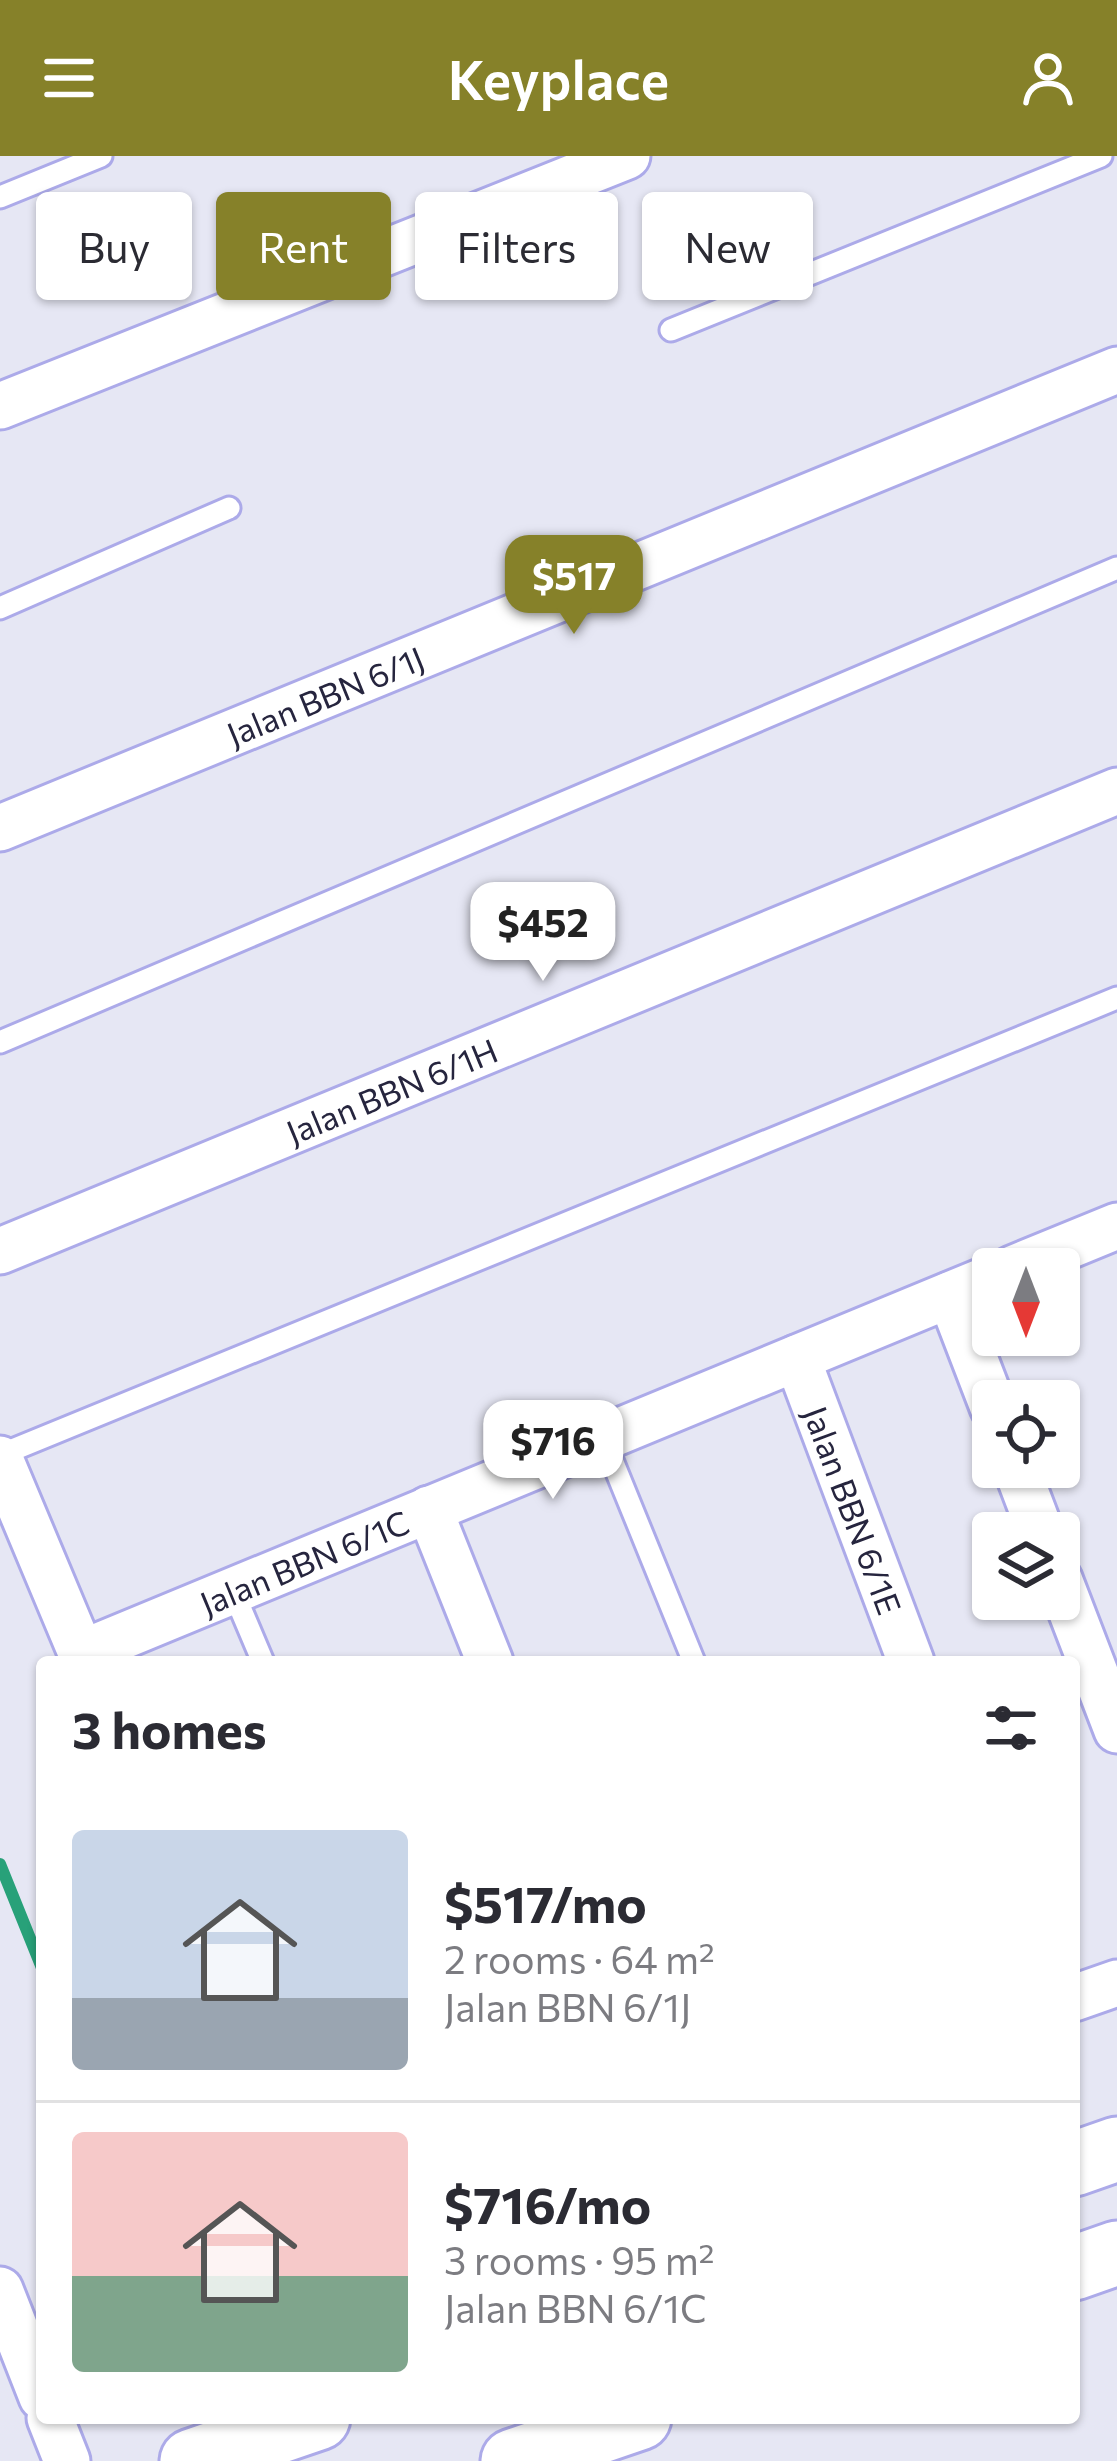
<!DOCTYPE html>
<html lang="en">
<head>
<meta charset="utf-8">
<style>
  :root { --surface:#fff; --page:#f7f7f7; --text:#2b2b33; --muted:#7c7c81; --line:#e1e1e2; --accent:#868129 }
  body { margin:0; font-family:Commissioner,sans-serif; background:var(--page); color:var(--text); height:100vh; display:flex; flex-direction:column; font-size:45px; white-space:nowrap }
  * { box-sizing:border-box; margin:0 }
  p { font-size:39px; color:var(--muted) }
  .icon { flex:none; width:66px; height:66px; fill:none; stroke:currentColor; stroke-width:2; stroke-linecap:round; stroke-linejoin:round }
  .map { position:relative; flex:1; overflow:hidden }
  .panel { position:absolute; left:36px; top:1500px; width:1044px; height:768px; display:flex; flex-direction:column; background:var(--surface); border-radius:12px; box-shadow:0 3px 9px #0004 }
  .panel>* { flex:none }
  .guide { position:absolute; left:36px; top:36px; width:1047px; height:108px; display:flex; gap:24px }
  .needle { width:78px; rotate:180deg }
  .buttons { position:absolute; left:972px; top:1092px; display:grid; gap:24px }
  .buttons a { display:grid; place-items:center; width:108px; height:108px; border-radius:12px; background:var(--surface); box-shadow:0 3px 9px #0004; font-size:60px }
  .price { position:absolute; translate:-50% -102px; padding:0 27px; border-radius:24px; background:#fff; color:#222; font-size:39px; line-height:78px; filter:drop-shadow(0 3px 6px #0008) }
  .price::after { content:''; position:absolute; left:50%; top:72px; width:36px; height:27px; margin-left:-18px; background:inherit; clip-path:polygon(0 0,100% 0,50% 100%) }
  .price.selected { background:var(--accent); color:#fff }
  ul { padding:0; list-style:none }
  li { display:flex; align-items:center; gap:36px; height:300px; padding:0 36px }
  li+li { border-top:3px solid var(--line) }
  li span { display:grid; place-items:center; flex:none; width:336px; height:240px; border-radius:12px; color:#555 }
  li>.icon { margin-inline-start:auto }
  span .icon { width:144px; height:144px; fill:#fffc; stroke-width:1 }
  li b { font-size:51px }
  h2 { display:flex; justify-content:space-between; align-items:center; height:144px; padding:0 36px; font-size:51px }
  .tag { padding:0 42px; border-radius:12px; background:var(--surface); box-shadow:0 3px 9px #0004; font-size:42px; line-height:108px }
  .tag.selected { background:var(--accent); color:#fff }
  header { display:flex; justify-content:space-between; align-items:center; height:156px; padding:0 36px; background:var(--accent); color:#fff; font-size:54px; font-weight:600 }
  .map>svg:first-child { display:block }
</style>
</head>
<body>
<header><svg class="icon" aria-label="menu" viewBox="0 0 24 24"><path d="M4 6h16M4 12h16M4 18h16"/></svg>Keyplace<svg class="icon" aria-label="person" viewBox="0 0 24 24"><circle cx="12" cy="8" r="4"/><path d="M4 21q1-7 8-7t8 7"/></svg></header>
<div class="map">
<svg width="1117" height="2305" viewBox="0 0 1117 2305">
  <rect width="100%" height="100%" fill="#e6e7f4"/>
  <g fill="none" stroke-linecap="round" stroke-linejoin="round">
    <polyline stroke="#28a179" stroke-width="12" points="0,1708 42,1812"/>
    <defs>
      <g id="service">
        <polyline points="0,41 101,0"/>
        <polyline points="671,174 1101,0"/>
        <polyline points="0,452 229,352"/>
        <polyline points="0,886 1117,412"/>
        <polyline points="603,1282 694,1506"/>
        <polyline points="0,1299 1117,842"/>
        <polyline points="233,1435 263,1506"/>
      </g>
      <g id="minor">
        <polyline points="0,250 627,0"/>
        <path id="s1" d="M0,672L1117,214"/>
        <path id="s2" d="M0,1095L1117,635"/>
        <polyline points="1012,1113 1117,1070"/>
        <polyline points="950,1139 993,1251"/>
        <path id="s3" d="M797,1202L911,1506"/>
        <polyline points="0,1303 85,1506"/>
        <polyline points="1016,1311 1041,1377"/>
        <polyline points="429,1353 490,1506"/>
        <polyline points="1059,1423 1117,1574"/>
        <path id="s4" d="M82,1497L993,1121"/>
        <polyline points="1074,1842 1117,1827"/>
        <polyline points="0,2134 42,2241"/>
        <polyline points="50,2262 67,2305"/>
      </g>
      <g id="secondary">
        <polyline points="1074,2008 1117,1993"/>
        <polyline points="1074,2112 1117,2097"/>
        <polyline points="192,2305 318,2262"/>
        <polyline points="513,2305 639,2262"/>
      </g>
    </defs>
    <use href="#service" stroke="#acaae9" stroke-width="27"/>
    <use href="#minor" stroke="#acaae9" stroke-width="51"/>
    <use href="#secondary" stroke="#acaae9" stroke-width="69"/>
    <use href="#service" stroke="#fff" stroke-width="21"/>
    <use href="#minor" stroke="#fff" stroke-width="45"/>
    <use href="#secondary" stroke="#fff" stroke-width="63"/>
  </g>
  <g text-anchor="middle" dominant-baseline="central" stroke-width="9" stroke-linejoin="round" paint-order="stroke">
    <g font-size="33" fill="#26253e" stroke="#e6e7f4">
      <text stroke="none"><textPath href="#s1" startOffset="351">Jalan BBN 6/1J</textPath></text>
      <text stroke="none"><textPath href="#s2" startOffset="423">Jalan BBN 6/1H</textPath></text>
      <text stroke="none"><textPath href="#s3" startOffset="162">Jalan BBN 6/1E</textPath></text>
      <text stroke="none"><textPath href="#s4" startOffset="240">Jalan BBN 6/1C</textPath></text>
    </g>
  </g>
</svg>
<div class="buttons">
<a><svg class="needle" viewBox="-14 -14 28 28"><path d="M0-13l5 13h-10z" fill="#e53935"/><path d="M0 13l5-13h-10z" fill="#7c7c81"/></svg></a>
<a><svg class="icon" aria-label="locate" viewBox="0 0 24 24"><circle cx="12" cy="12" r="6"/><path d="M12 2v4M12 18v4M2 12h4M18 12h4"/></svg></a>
<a><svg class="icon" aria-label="layers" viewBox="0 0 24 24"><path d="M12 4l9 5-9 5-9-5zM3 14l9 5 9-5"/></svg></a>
</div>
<b class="price selected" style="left:574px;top:481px">$517</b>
<b class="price" style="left:543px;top:828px">$452</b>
<b class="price" style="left:553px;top:1346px">$716</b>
<div class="guide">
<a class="tag">Buy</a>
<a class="tag selected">Rent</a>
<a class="tag">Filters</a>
<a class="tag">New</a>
</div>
<section class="panel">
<h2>3 homes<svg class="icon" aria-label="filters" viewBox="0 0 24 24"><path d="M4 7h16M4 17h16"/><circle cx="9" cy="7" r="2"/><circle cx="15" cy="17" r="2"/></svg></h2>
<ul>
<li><span style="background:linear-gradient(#c9d6e8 70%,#9aa5b1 0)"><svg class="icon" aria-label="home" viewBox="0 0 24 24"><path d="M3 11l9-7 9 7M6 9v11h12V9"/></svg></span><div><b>$517/mo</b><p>2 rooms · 64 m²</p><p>Jalan BBN 6/1J</p></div></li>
<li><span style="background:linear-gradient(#f6c9c9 60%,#7fa58c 0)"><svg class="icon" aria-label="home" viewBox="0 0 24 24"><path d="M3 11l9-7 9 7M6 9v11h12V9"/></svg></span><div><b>$716/mo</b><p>3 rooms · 95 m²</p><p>Jalan BBN 6/1C</p></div></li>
</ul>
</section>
</div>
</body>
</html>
